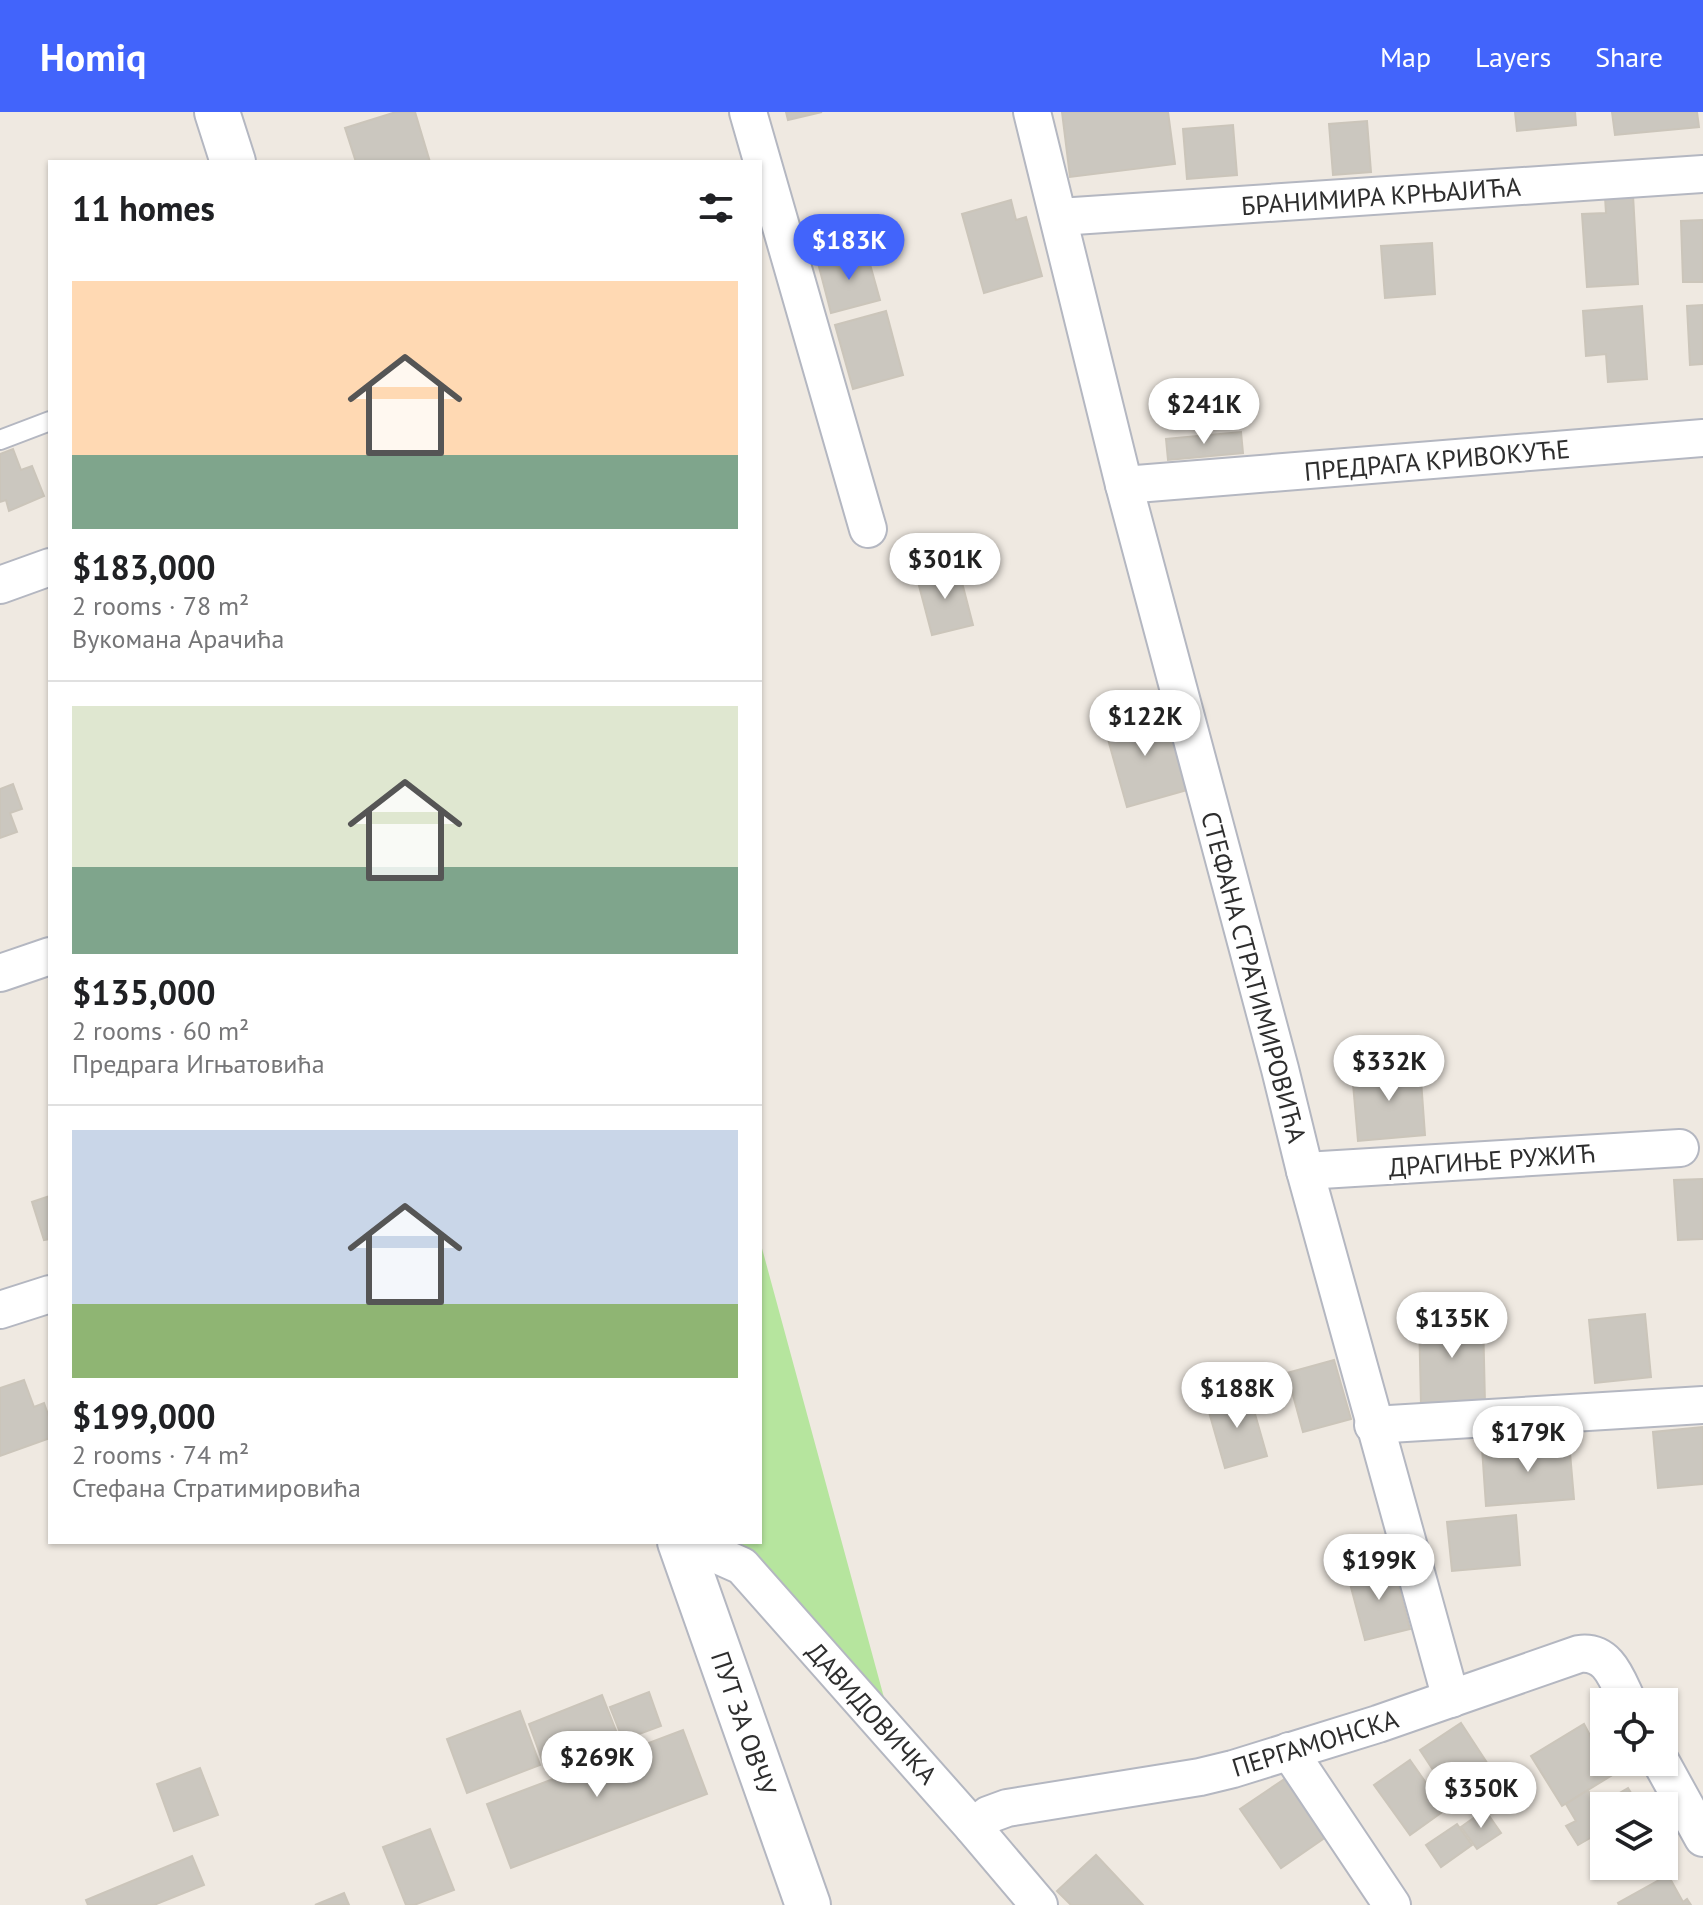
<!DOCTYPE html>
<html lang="en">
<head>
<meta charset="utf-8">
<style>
  :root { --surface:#fff; --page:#f6f6f6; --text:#202124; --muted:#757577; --line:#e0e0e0; --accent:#4264fb }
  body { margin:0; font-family:"PT Sans",sans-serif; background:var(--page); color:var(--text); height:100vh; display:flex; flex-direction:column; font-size:30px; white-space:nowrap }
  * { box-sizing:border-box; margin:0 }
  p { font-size:26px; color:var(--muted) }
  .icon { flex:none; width:44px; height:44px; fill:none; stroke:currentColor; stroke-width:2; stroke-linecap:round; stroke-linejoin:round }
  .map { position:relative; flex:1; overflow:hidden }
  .drawer { position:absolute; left:48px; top:48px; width:714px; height:1384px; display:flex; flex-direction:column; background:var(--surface); border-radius:0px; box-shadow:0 2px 6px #0004 }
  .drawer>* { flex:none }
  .buttons { position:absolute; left:1590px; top:1576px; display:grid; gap:16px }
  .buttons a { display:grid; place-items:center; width:88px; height:88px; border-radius:0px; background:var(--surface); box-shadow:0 2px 6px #0004; font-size:40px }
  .price { position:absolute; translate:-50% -68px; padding:0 18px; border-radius:28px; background:#fff; color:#222; font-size:26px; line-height:52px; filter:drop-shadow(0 2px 4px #0008) }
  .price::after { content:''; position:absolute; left:50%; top:48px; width:24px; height:18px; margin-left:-12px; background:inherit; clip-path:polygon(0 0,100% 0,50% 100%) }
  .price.on { background:var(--accent); color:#fff }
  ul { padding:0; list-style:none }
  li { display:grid; align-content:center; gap:16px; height:424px; padding:0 24px }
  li+li { border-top:2px solid var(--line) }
  li span { display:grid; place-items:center; height:248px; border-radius:0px; color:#555 }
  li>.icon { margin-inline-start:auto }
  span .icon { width:144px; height:144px; fill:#fffc; stroke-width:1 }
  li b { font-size:34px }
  h2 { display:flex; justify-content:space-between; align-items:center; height:96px; padding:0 24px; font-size:34px }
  header { display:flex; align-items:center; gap:48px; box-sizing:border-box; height:112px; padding:0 40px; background:var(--accent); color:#fff }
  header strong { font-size:38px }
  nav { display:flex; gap:44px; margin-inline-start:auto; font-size:28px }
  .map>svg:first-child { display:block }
</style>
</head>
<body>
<header>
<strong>Homiq</strong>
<nav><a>Map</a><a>Layers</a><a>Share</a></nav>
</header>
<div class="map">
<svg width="1703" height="1793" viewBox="0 0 1703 1793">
  <rect width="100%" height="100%" fill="#efe9e1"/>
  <polygon fill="#b6e59e" points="760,1129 889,1604 740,1430 760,1430"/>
  <g fill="#cbc7bf" stroke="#cbc5ba" stroke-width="2">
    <polygon points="396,0 415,0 430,50 356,50 345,16"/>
    <polygon points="786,0 822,0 788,8"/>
    <polygon points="1062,0 1168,0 1175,52 1070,65"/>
    <polygon points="1515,0 1575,0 1576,13 1517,19"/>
    <polygon points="1612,0 1697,0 1699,15 1615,23"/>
    <polygon points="1367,9 1371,60 1333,63 1329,12"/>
    <polygon points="1233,13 1237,63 1187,67 1183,17"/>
    <polygon points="1633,83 1638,172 1587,175 1582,102 1606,101 1605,85"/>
    <polygon points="1011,88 1016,108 1026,105 1042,164 984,181 962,102"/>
    <polygon points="1703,108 1703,170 1683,170 1681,109"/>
    <polygon points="1432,131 1435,182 1385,186 1381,134"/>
    <polygon points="866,138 880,188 831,201 818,151"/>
    <polygon points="1703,193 1703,252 1690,253 1687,194"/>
    <polygon points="1642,194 1647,267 1608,270 1606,242 1586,244 1583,199"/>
    <polygon points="886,199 903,263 853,277 835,213"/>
    <polygon points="1241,320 1243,341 1168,348 1166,327"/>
    <polygon points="13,337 21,358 32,354 44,384 9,399 6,388 0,390 0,342"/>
    <polygon points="958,455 973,513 932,523 917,466"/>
    <polygon points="1163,596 1187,678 1127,695 1104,613"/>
    <polygon points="13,672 22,697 10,701 17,720 0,726 0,677"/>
    <polygon points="1420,954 1425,1023 1358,1029 1352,960"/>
    <polygon points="1703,1067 1703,1127 1678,1128 1674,1068"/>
    <polygon points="50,1084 50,1127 44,1128 32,1090"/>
    <polygon points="1645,1202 1651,1265 1595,1271 1589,1208"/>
    <polygon points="1483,1204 1485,1292 1421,1293 1419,1205"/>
    <polygon points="1334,1248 1351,1307 1303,1320 1287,1261"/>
    <polygon points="24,1268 34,1295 44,1291 50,1308 50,1326 0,1344 0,1276"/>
    <polygon points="1249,1281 1267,1344 1225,1356 1207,1293"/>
    <polygon points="1703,1315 1703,1372 1658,1376 1653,1320"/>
    <polygon points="1569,1329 1574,1387 1486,1394 1482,1336"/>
    <polygon points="1516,1403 1520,1453 1452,1459 1447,1410"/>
    <polygon points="1393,1453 1410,1517 1365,1528 1348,1464"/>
    <polygon points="649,1580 661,1614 623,1628 610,1595"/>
    <polygon points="602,1583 618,1624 544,1653 529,1612"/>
    <polygon points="520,1599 540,1653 467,1681 447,1627"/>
    <polygon points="1461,1611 1495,1663 1454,1690 1420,1638"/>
    <polygon points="1584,1612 1604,1650 1614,1662 1562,1694 1531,1644"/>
    <polygon points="683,1618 707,1682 511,1756 487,1692"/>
    <polygon points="1410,1648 1445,1698 1410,1723 1374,1673"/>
    <polygon points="200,1656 218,1703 174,1719 157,1672"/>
    <polygon points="1286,1666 1326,1725 1281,1756 1240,1697"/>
    <polygon points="1628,1676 1639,1694 1604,1694 1604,1718 1578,1733 1566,1714 1576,1709 1566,1692 1588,1678 1597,1694"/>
    <polygon points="1485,1698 1501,1721 1477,1737 1461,1715"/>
    <polygon points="1457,1712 1472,1733 1441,1755 1426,1733"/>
    <polygon points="430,1717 454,1778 414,1793 406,1793 383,1735"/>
    <polygon points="1096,1743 1143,1793 1071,1793 1057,1779"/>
    <polygon points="192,1744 204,1773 154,1793 88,1793 86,1788"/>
    <polygon points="1668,1763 1683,1790 1687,1787 1691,1793 1619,1793 1618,1791"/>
    <polygon points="344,1781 349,1793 315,1793"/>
  </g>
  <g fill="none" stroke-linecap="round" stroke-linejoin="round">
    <defs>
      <polyline id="service" points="0,328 50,309"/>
      <g id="minor">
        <polyline points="748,0 868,417"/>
        <polyline points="1032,0 1124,373 1280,957 1305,1059 1451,1587"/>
        <polyline points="1059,105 1703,62"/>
        <polyline points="1124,373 1703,326"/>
        <polyline points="0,473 50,455"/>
        <polyline points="0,861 50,844"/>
        <polyline points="1305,1059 1680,1036"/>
        <polyline points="0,1198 50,1182"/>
        <polyline points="1373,1313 1703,1293"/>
        <polyline points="688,1430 742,1454 973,1715 1039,1793"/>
        <polyline points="1289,1639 1392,1793"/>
        <polyline points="1661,1650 1703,1726"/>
        <path d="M973,1715L988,1703L1007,1696L1200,1665L1233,1657L1378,1612L1579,1542C1609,1538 1617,1568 1628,1590"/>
      </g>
      <g id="tertiary">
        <polyline points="217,0 233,50"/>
        <polyline points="680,1430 808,1793"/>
      </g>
    </defs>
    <use href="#service" stroke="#b4b7c1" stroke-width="22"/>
    <use href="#minor" stroke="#b4b7c1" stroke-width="40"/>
    <use href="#tertiary" stroke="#b4b7c1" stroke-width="48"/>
    <use href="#service" stroke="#fff" stroke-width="18"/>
    <use href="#minor" stroke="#fff" stroke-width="36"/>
    <use href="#tertiary" stroke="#fff" stroke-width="44"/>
  </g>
  <g text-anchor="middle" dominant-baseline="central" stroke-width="8" stroke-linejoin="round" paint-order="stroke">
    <g font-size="26" fill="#2e2e2e" stroke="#fff">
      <text transform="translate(1381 84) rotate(-4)">БРАНИМИРА КРЊАЈИЋА</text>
      <text transform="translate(1437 348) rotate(-5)">ПРЕДРАГА КРИВОКУЋЕ</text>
      <text transform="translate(1254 865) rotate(75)">СТЕФАНА СТРАТИМИРОВИЋА</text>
      <text transform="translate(1492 1048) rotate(-4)">ДРАГИЊЕ РУЖИЋ</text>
      <text transform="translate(872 1601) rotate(48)">ДАВИДОВИЧКА</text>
      <text transform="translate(744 1611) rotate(71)">ПУТ ЗА ОВЧУ</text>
      <text transform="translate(1315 1631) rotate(-17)">ПЕРГАМОНСКА</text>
    </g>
  </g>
</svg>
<div class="buttons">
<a><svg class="icon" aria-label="locate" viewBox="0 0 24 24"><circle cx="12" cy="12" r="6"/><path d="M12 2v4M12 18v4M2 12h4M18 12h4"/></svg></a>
<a><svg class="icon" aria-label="layers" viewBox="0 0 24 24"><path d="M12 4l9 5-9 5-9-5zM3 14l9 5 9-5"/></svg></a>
</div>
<b class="price on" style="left:849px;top:170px">$183K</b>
<b class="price" style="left:1204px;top:334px">$241K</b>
<b class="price" style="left:945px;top:489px">$301K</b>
<b class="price" style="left:1145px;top:646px">$122K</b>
<b class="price" style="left:1389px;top:991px">$332K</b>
<b class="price" style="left:1452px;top:1248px">$135K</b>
<b class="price" style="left:1237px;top:1318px">$188K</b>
<b class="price" style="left:1528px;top:1362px">$179K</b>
<b class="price" style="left:1379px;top:1490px">$199K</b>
<b class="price" style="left:597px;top:1687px">$269K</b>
<b class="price" style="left:1481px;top:1718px">$350K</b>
<section class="drawer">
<h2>11 homes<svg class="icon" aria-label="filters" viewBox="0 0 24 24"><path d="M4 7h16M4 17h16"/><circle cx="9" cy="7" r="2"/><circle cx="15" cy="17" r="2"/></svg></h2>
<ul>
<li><span style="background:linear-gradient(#ffd9b3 70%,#7fa58c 0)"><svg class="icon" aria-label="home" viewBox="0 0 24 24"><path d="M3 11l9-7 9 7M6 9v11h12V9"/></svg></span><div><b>$183,000</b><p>2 rooms · 78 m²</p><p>Вукомана Арачића</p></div></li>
<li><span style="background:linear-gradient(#dfe7d0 65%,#7fa58c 0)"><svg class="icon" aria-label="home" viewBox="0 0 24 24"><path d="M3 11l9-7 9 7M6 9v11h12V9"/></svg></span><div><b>$135,000</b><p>2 rooms · 60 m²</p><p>Предрага Игњатовића</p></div></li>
<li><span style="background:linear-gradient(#c9d6e8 70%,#8fb573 0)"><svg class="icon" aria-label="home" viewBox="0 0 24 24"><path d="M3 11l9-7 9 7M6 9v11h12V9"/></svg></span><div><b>$199,000</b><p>2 rooms · 74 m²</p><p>Стефана Стратимировића</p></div></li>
</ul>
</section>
</div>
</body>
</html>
